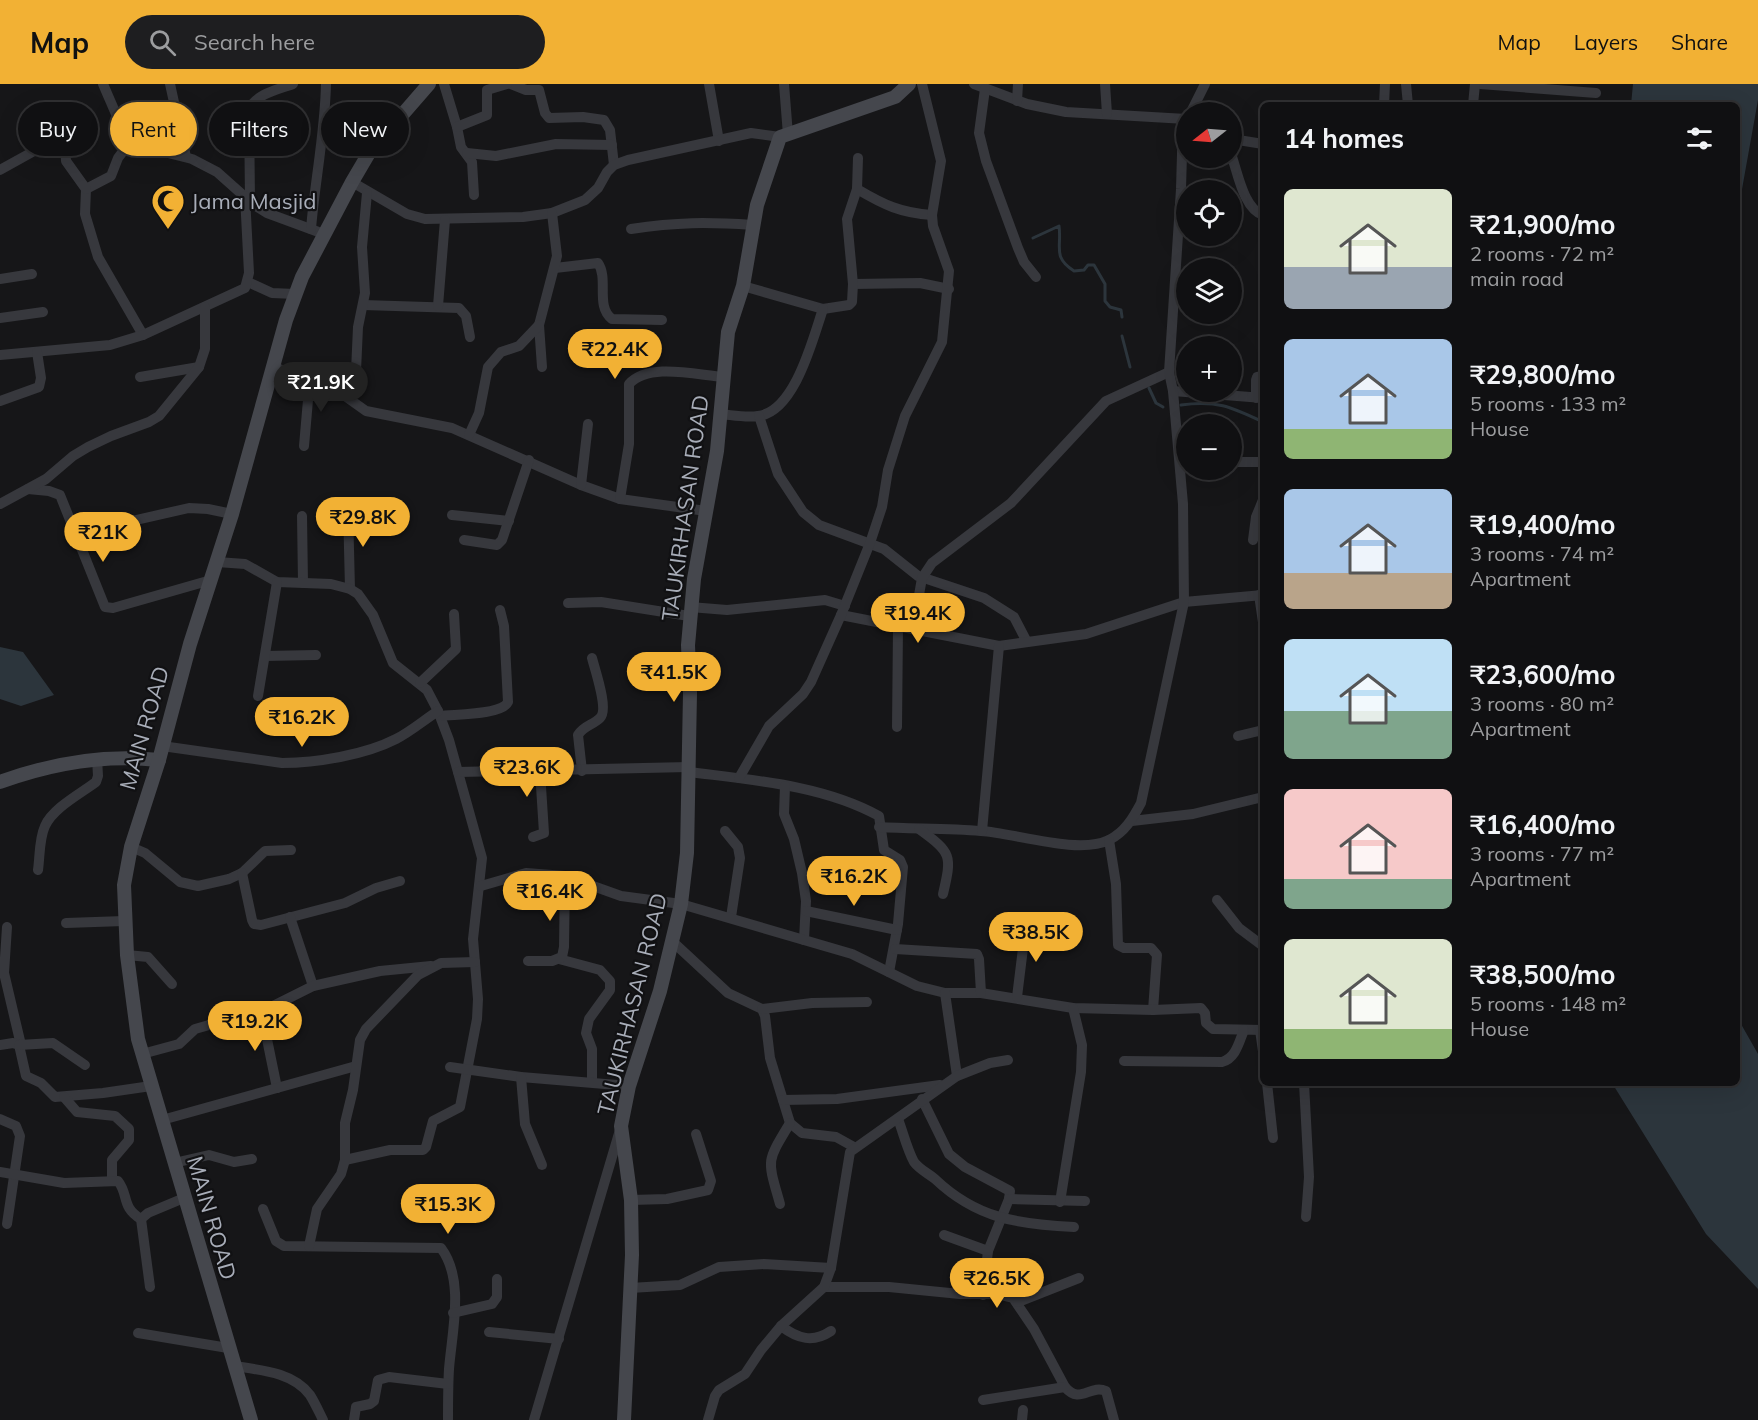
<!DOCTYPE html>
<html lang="en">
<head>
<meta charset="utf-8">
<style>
  :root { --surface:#101012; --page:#1e1e20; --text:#f1f3f6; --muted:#9c9d9f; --line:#303032; --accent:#f2b134 }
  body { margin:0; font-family:Mulish,sans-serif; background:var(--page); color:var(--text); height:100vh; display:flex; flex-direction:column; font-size:22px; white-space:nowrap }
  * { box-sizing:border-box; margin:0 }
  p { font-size:20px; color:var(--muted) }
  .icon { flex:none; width:33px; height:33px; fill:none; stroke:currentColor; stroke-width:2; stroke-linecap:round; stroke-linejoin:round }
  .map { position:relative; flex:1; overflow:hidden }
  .details { position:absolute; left:1260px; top:18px; width:480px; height:984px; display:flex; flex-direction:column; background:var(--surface); border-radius:9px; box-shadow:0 6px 24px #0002,0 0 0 2px var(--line) }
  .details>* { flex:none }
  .top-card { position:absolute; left:18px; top:18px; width:570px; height:54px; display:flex; gap:12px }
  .needle { width:39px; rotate:253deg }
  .controls { position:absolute; left:1176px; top:18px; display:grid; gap:12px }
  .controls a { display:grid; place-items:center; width:66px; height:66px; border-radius:50%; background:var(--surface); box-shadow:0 6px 24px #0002,0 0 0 2px var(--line); font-size:30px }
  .price { position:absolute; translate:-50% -51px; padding:0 14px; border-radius:21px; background:var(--accent); color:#111; font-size:20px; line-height:39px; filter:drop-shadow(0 2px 3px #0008) }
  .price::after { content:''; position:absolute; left:50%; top:36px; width:18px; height:14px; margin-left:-9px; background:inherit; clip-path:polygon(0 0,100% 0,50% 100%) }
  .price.on { background:#222; color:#fff }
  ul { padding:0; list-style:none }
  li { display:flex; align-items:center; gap:18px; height:150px; padding:0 24px }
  li span { display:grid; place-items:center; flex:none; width:168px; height:120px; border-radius:9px; color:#555 }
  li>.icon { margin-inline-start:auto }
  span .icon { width:72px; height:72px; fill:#fffc; stroke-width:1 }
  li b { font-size:26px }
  h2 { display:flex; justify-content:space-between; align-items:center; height:72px; padding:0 24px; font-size:26px }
  .tag { padding:0 21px; border-radius:27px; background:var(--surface); box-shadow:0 6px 24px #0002,0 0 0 2px var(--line); font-size:21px; line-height:54px }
  .tag.on { background:var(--accent); color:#111 }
  header { display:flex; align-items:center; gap:36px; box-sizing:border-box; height:84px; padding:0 30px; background:var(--accent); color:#111 }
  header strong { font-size:28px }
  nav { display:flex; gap:33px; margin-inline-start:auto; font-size:21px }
  .search { width:420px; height:54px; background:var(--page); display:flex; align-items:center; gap:15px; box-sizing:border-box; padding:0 21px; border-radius:33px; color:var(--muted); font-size:22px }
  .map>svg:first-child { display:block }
</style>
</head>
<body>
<header>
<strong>Map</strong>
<div class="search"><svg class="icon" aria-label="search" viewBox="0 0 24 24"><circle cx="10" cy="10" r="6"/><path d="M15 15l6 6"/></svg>Search here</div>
<nav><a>Map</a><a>Layers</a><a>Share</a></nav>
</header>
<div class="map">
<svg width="1758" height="1336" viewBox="0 0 1758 1336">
  <rect width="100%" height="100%" fill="#161618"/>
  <g fill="#2c353c">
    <polygon points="1633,0 1758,0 1758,16 1737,133 1737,21 1631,21"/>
    <polygon points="0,563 23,568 54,611 21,622 0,615"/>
    <polygon points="1737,933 1758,970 1758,1205 1706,1150 1612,999 1737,999"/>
  </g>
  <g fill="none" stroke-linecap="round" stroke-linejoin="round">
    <g stroke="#2c353c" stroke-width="3">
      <path d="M1033,154L1059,142C1062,163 1052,173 1074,187L1084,186L1088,181H1094L1105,200V217L1110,223L1121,226L1122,233"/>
      <polyline points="1122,252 1130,283"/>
      <polyline points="1149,304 1156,319 1163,323"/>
      <path d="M1181,321C1217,316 1231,323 1263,338"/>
    </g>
    <g stroke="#37383d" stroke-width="10">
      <polyline points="103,0 122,44 136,61 192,75 217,88 254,121 267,129 324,150"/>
      <polyline points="170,0 186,73"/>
      <polyline points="444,0 457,43 461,63 472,78 474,111"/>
      <polyline points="511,0 526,6 539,6 545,29 549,34 583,33 604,36 610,46 614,81"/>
      <polyline points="709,0 719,57"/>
      <polyline points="784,0 788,51"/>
      <polyline points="974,0 1027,20 1066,28 1186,35"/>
      <polyline points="1105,0 1107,30"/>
      <polyline points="1406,0 1408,21"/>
      <polyline points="1480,0 1596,9"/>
      <polyline points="985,5 979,49 986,77 1018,164 1024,178 1036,193"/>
      <polyline points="1017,17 1018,0"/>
      <polyline points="1384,21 1385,0"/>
      <polyline points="1473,21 1475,0"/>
      <polyline points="1191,28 1205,0"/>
      <polyline points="457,43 487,31 487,6 507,0"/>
      <polyline points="1232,55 1263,60"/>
      <polyline points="131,57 118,74 111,92 86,105 85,130 98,173 143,251"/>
      <polyline points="65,62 66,77 86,105"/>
      <polyline points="467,69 496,72 556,60 612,61"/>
      <path d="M1232,73C1238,90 1244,125 1263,131"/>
      <path d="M0,86L36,66C42,53 46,44 34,34"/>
      <polyline points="352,98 407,130 425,135 523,133 552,129 585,116 598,104 607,88 614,81 628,76 751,49 780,53"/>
      <path d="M857,105C884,121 901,129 932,131"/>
      <path d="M250,117L249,25C258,9 277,6 293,0"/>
      <path d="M311,145C315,96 325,49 326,0"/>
      <path d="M631,145C677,138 707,138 753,141"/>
      <path d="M555,184L598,179C609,195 595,222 612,235L662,236"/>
      <polyline points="0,195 32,190"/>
      <polyline points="248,198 272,209 295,210"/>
      <polyline points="853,200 920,199 949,205"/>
      <polyline points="743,202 823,225 849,221 852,218 853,200 847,135 857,105 858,74"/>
      <polyline points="363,221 459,224 466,232 470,253"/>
      <polyline points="438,222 445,136"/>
      <polyline points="0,234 43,228"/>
      <polyline points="0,271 110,261 143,251 245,204 249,189 245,112"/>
      <polyline points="273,283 331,302 366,327 452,344 581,401 620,415 706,427"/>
      <polyline points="542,283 539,241 557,172 552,129"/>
      <polyline points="140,293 199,283"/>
      <polyline points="1173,307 1263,314"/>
      <polyline points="1256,314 1256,296 1257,293 1263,292"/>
      <polyline points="350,315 356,287 358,243 365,209 362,163 367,109"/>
      <polyline points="0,317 39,303 41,294 37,268"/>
      <path d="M720,330C732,331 746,334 758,332C795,328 813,254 823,225"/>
      <polyline points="759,332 778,390 803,428 819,441 884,465 918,492 984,514 1014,533 1027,558"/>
      <polyline points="469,351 479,329 488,283 501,268 519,262 539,241"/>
      <polyline points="304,362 310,293"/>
      <polyline points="1232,378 1263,378"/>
      <polyline points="581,401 588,340"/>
      <polyline points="28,405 49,407 60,411 105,523 113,524 211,496"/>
      <path d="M620,415L629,360V300C649,278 696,291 724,293"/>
      <polyline points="0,420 46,395 73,372 88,363 111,352 149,338 159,332 199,283 205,265 205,223"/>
      <polyline points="348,424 350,505"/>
      <polyline points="452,431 509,437"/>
      <polyline points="302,432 303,499"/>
      <polyline points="75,450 189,424 208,425 232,430"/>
      <polyline points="464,456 497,461 502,456 529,376"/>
      <polyline points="1253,456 1256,433 1263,416"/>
      <polyline points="217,478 245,480 277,498 331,500 350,505 358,510 373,531 393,579 427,606 438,627 449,656 482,774 473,855 478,915 477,935 460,1023 433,1037 426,1063 423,1066 390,1066 345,1076"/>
      <polyline points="1259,511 1263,538"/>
      <polyline points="568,519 601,518 689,532"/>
      <polyline points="690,523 727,526 825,516 845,522"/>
      <polyline points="841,531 999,562 1086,550 1184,518 1263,511"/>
      <polyline points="913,545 922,494 932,479 1011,419 1106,317 1169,288"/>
      <polyline points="265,572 316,571"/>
      <polyline points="420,599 456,565 454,530"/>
      <polyline points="258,612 277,498"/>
      <path d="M440,632C455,630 502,631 508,618L504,542L500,526"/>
      <polyline points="897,643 898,543"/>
      <polyline points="1238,652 1263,646"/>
      <path d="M162,662L282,679C316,679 365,671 396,655C410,648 424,636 438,627"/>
      <path d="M582,687L578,651C583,642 593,641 600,634C609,626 595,586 592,574"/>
      <polyline points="458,688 689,683"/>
      <path d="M689,688C752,696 823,701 879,732L884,766L900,776L903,783L898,840L889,888"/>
      <polyline points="739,694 769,642 803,610 811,598 841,531 870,459 882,423 888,386 905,332 942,258 949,187 933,142 932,131 941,77 922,0"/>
      <polyline points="785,702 784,730 794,755 802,789 806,817 804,856"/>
      <polyline points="1132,737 1193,730 1263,713"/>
      <path d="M879,743C913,745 947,744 981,747C1015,749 1078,771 1109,756C1125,748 1133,734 1141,719L1184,518L1183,420L1173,307L1169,288L1181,105L1183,35"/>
      <path d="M919,745C952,769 952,771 943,810"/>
      <polyline points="725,747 738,763 740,774 731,833"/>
      <polyline points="982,747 999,562"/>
      <polyline points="533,753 544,749 540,687"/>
      <polyline points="1109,756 1116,800 1118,861 1124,864 1151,864 1157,871 1153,926"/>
      <polyline points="131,763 145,769 180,798 198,802 229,795 242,789 265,767 291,766"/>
      <path d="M38,786C40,772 39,755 45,742C53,724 80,710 96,698L98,692L97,674"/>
      <polyline points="242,789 252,836 254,840 261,841 345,819 376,804 400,797"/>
      <polyline points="481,802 526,789 565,792 621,812 681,820 852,870 917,902 945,909 981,909 1073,924 1153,926 1201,924 1205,929 1206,939 1213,945 1263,946"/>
      <polyline points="1217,816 1239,844 1263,862"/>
      <polyline points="806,827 897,846"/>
      <polyline points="290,833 313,902"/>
      <polyline points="66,839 124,837"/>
      <polyline points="7,843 4,889 21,961"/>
      <polyline points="673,858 728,909 762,925 765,932 770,974 790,1039 802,1049 836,1053 854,1063"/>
      <polyline points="895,865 977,870 979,875 981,909"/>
      <polyline points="127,871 148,873 172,900"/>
      <polyline points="559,875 600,886 610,897 610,906 589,935 586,949 592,965 592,998"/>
      <polyline points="528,877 552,877 562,873 564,863 565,792"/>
      <polyline points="945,909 957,992"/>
      <polyline points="1017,913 1026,840"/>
      <polyline points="762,925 812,919 867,918"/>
      <polyline points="261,926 277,1004"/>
      <polyline points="1260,946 1263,967"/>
      <polyline points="0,961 13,959 19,961 26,992 41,999 55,1013 103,1009 151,1002"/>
      <polyline points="19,961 53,959 85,981"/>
      <polyline points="142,970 179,960 195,945 269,924 313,902 380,887 431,882"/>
      <path d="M1124,977L1222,978C1236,974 1239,958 1244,946"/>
      <polyline points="450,983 521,993 629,1002"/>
      <polyline points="521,993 525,1040 542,1081"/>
      <polyline points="1267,999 1273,1054"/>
      <polyline points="1304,999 1309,1093 1306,1133"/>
      <polyline points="64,1013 77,1028 115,1032 129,1045 129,1056 112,1076 112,1096"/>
      <polyline points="922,1015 949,1070 965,1083 1010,1107 1009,1115 988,1167 983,1211"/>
      <polyline points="783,1016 837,1015 940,1001"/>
      <polyline points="0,1035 16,1042 20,1052 7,1140"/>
      <path d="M898,1035C903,1048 907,1065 914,1078C920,1086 928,1089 935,1095C977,1135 1018,1140 1074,1143"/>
      <polyline points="162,1036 356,982"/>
      <polyline points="174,1079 209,1071 234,1078 252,1075"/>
      <path d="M0,1088L64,1099L118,1097C129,1111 121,1123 141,1135"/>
      <polyline points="1009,1115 1085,1117"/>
      <polyline points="631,1116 667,1115 708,1106 711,1097 696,1050"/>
      <polyline points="1060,1118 1081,988 1082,961 1073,924"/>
      <path d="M780,1120C767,1074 766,1079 790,1039"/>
      <path d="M263,1125L276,1157L284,1162L441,1164C465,1196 452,1247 449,1285C448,1302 448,1319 448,1336"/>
      <polyline points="944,1151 988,1167"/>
      <polyline points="309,1162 317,1125 341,1090 345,1076 345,1039 353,1006 360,956 366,945 418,891 441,879 475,878"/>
      <polyline points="150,1203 141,1135 148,1129 184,1114"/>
      <path d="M824,1203H889L960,1210H996L1013,1214L1034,1245L1065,1303C1080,1321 1090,1300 1106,1307L1114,1336"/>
      <polyline points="630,1204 680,1201 719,1183 764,1180 831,1184"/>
      <polyline points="1018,1218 1079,1194"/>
      <polyline points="453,1229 492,1220 497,1213 497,1195"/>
      <path d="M781,1242C798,1255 813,1259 831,1247"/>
      <polyline points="489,1248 559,1255"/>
      <polyline points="138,1249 228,1264"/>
      <path d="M234,1282C260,1286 293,1288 310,1311C315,1319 319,1328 323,1336"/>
      <polyline points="983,1316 1065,1303"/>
      <polyline points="354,1336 356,1323 370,1320 374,1317 378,1296 389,1293 448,1300"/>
      <polyline points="534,1336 620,1046"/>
      <polyline points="708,1336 715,1312 719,1306 745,1290 761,1266 781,1242 824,1203 831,1184 850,1068 957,992 990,979 1008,976"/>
      <polyline points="1022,1336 1023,1326"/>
    </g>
    <g stroke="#45474d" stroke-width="14">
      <path d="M0,698C52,679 104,670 159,676"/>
      <polyline points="251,1336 138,955 127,871 124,801 131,763 159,676 190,560 232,430 286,236 302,193 352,98 369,69 429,0"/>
      <polyline points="624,1336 632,1171 631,1116 621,1042 629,1002 660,907 681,820 687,769 690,609 688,561 694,495 717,367 728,248 743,202 757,121 780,53 895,13 909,0"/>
    </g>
  </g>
  <defs>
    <symbol id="mosque-pin" viewBox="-11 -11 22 30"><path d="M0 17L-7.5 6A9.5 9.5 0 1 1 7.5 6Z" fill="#f2b134" stroke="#111113"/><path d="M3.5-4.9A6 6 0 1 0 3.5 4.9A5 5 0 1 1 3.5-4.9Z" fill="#111"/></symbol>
  </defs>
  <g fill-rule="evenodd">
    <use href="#mosque-pin" x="149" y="98" width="38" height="52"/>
  </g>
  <g text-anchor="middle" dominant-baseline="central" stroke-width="4.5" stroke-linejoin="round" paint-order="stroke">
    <g font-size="22" fill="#a8adb8" stroke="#111113" text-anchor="start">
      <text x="191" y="117">Jama Masjid</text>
    </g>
    <g font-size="22" fill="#a8adb8" stroke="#111113">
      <text transform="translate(685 424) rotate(-82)">TAUKIRHASAN ROAD</text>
      <text transform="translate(144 644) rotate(-74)">MAIN ROAD</text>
      <text transform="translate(632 920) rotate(-76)">TAUKIRHASAN ROAD</text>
      <text transform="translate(212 1134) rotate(74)">MAIN ROAD</text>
    </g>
  </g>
</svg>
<div class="controls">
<a><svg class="needle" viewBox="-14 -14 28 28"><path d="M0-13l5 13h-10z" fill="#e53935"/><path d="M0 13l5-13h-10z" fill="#9c9d9f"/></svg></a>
<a><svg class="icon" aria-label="locate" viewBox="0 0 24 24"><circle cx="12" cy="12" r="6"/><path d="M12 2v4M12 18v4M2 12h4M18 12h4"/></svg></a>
<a><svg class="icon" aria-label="layers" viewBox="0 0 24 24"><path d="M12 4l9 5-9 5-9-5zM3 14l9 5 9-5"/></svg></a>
<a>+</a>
<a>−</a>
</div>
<b class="price" style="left:615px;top:296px">₹22.4K</b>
<b class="price on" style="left:321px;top:329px">₹21.9K</b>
<b class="price" style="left:363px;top:464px">₹29.8K</b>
<b class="price" style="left:103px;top:479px">₹21K</b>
<b class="price" style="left:918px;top:560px">₹19.4K</b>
<b class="price" style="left:674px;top:619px">₹41.5K</b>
<b class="price" style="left:302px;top:664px">₹16.2K</b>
<b class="price" style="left:527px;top:714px">₹23.6K</b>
<b class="price" style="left:854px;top:823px">₹16.2K</b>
<b class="price" style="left:550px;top:838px">₹16.4K</b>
<b class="price" style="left:1036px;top:879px">₹38.5K</b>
<b class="price" style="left:255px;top:968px">₹19.2K</b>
<b class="price" style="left:448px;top:1151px">₹15.3K</b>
<b class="price" style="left:997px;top:1225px">₹26.5K</b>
<div class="top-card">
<a class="tag">Buy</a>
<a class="tag on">Rent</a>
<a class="tag">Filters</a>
<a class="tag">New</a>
</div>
<section class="details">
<h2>14 homes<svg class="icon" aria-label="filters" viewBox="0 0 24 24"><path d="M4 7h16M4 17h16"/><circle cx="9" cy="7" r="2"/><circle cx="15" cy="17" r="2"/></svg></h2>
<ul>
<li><span style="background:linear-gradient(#dfe7d0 65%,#9aa5b1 0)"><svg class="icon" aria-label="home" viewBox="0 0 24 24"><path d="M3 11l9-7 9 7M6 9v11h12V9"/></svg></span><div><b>₹21,900/mo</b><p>2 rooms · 72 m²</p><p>main road</p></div></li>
<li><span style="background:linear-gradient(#a9c7e8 75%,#8fb573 0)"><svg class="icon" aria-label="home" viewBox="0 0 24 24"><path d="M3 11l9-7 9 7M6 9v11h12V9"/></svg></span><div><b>₹29,800/mo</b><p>5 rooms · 133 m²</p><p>House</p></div></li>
<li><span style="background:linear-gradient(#a9c7e8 70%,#b9a48a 0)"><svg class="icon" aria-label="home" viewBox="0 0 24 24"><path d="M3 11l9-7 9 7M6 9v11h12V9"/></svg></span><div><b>₹19,400/mo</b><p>3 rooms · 74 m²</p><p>Apartment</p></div></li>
<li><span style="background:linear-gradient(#bfe0f5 60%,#7fa58c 0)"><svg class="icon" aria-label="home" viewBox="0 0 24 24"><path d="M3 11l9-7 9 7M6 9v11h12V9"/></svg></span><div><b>₹23,600/mo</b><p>3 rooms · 80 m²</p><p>Apartment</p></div></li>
<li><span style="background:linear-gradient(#f6c9c9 75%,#7fa58c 0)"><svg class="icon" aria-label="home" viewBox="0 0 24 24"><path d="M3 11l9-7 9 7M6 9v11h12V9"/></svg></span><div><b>₹16,400/mo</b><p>3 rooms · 77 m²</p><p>Apartment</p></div></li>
<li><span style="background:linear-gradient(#dfe7d0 75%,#8fb573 0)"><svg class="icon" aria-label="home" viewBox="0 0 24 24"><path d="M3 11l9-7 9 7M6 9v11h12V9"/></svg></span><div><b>₹38,500/mo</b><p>5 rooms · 148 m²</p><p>House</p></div></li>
</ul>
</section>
</div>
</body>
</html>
